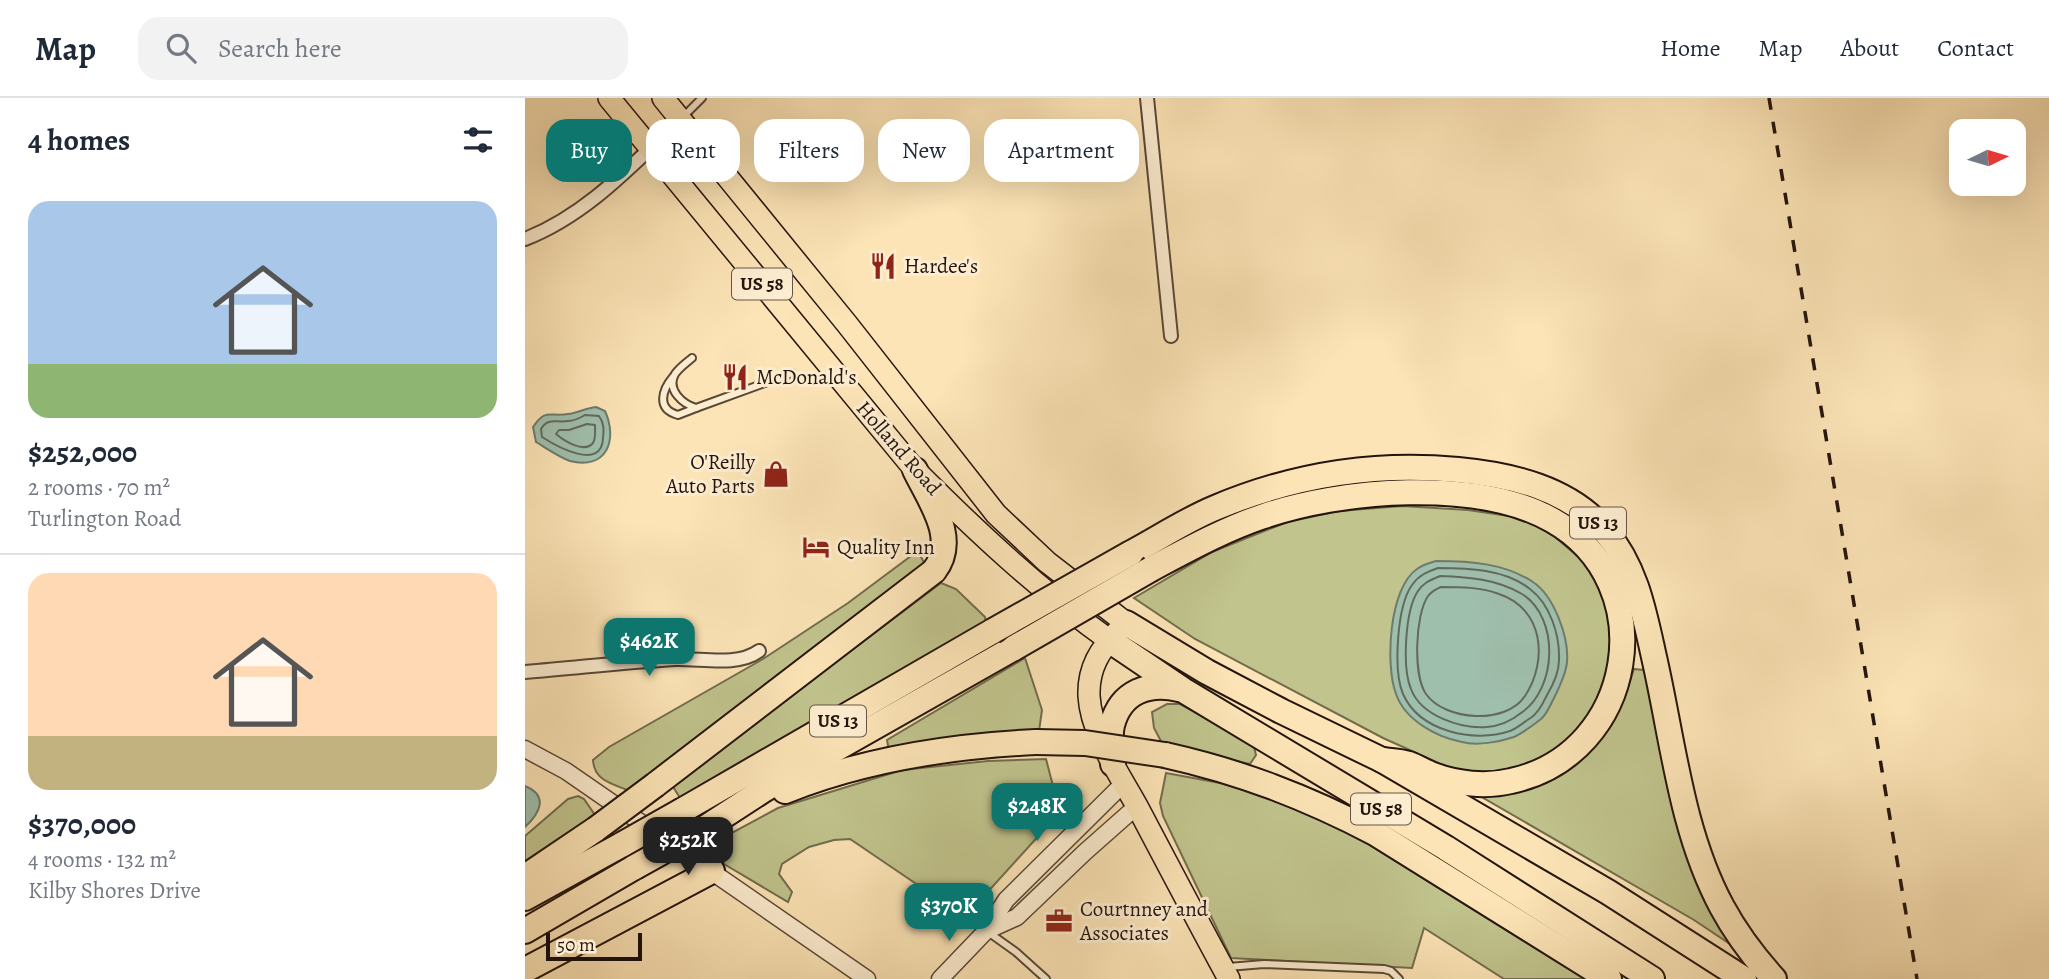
<!DOCTYPE html>
<html lang="en">
<head>
<meta charset="utf-8">
<style>
  :root { --surface:#fff; --page:#f2f2f3; --text:#1f2937; --muted:#747a83; --line:#e0e1e3; --accent:#0f766e }
  body { margin:0; font-family:Alegreya,serif; background:var(--page); color:var(--text); height:100vh; display:flex; flex-direction:column; font-size:26px; white-space:nowrap }
  * { box-sizing:border-box; margin:0 }
  p { font-size:23px; color:var(--muted) }
  .icon { flex:none; width:38px; height:38px; fill:none; stroke:currentColor; stroke-width:2; stroke-linecap:round; stroke-linejoin:round }
  .map { position:relative; flex:1; overflow:hidden }
  .details { display:flex; flex-direction:column; background:var(--surface); width:525px }
  .details>* { flex:none }
  .banner { position:absolute; left:21px; top:21px; width:665px; height:63px; display:flex; gap:14px }
  .needle { width:46px; rotate:85deg }
  .fabs { position:absolute; left:1424px; top:21px; display:grid; gap:14px }
  .fabs a { display:grid; place-items:center; width:77px; height:77px; border-radius:14px; background:var(--surface); box-shadow:0 7px 28px #0002; font-size:35px }
  .scale { position:absolute; left:21px; bottom:18px; width:96px; box-sizing:border-box; padding-left:7px; border:4px solid #24140d; border-top:0; font-size:19px; line-height:24px; white-space:nowrap; color:#24140d; -webkit-text-stroke:5px #fdedd0; paint-order:stroke }
  .price { position:absolute; translate:-50% -60px; padding:0 16px; border-radius:14px; background:var(--accent); color:#fff; font-size:23px; line-height:46px; filter:drop-shadow(0 2px 4px #0008) }
  .price::after { content:''; position:absolute; left:50%; top:42px; width:21px; height:16px; margin-left:-10px; background:inherit; clip-path:polygon(0 0,100% 0,50% 100%) }
  .price.on { background:#222; color:#fff }
  ul { padding:0; list-style:none }
  li { display:grid; align-content:center; gap:14px; height:371px; padding:0 28px }
  li+li { border-top:2px solid var(--line) }
  li span { display:grid; place-items:center; height:217px; border-radius:21px; color:#555 }
  li>.icon { margin-inline-start:auto }
  span .icon { width:126px; height:126px; fill:#fffc; stroke-width:1 }
  li b { font-size:30px }
  h2 { display:flex; justify-content:space-between; align-items:center; height:84px; padding:0 28px; font-size:30px }
  .tag { padding:0 24px; border-radius:21px; background:var(--surface); box-shadow:0 7px 28px #0002; font-size:24px; line-height:63px }
  .tag.on { background:var(--accent); color:#fff }
  header { display:flex; align-items:center; gap:42px; box-sizing:border-box; height:98px; padding:0 35px; background:var(--surface); border-bottom:2px solid var(--line) }
  header strong { font-size:33px }
  nav { display:flex; gap:38px; margin-inline-start:auto; font-size:24px }
  .search { width:490px; height:63px; background:var(--page); display:flex; align-items:center; gap:18px; box-sizing:border-box; padding:0 24px; border-radius:21px; color:var(--muted); font-size:26px }
  main { display:flex; flex:1; min-height:0 }
  .map>svg:first-child { display:block }
</style>
</head>
<body>
<header>
<strong>Map</strong>
<div class="search"><svg class="icon" aria-label="search" viewBox="0 0 24 24"><circle cx="10" cy="10" r="6"/><path d="M15 15l6 6"/></svg>Search here</div>
<nav><a>Home</a><a>Map</a><a>About</a><a>Contact</a></nav>
</header>
<main>
<section class="details">
<h2>4 homes<svg class="icon" aria-label="filters" viewBox="0 0 24 24"><path d="M4 7h16M4 17h16"/><circle cx="9" cy="7" r="2"/><circle cx="15" cy="17" r="2"/></svg></h2>
<ul>
<li><span style="background:linear-gradient(#a9c7e8 75%,#8fb573 0)"><svg class="icon" aria-label="home" viewBox="0 0 24 24"><path d="M3 11l9-7 9 7M6 9v11h12V9"/></svg></span><div><b>$252,000</b><p>2 rooms · 70 m²</p><p>Turlington Road</p></div></li>
<li><span style="background:linear-gradient(#ffd9b3 75%,#c2b280 0)"><svg class="icon" aria-label="home" viewBox="0 0 24 24"><path d="M3 11l9-7 9 7M6 9v11h12V9"/></svg></span><div><b>$370,000</b><p>4 rooms · 132 m²</p><p>Kilby Shores Drive</p></div></li>
</ul>
</section>
<div class="map">
<svg width="1524" height="881" viewBox="0 0 1524 881">
  <rect width="100%" height="100%" fill="#fce4b6"/>
  <filter id="stains"><feTurbulence type="fractalNoise" baseFrequency=".00286" numOctaves="4"/><feColorMatrix values="0 0 0 0 .2 0 0 0 0 .09 0 0 0 0 .02 0 0 0 .5 -.17"/></filter>
  <radialGradient id="worn" r=".72"><stop offset=".6" stop-color="#630" stop-opacity="0"/><stop offset="1" stop-color="#630" stop-opacity=".3"/></radialGradient>
  <g fill="#c1c48d" stroke="#726c4d" stroke-width="2">
    <polygon points="877,408 943,412 997,420 1022,432 1065,469 1075,488 1087,533 1085,560 1078,586 1065,617 1043,643 1022,659 973,676 949,676 927,671 858,640 670,541 609,500 687,454 762,424 814,413"/>
    <path d="M395,457L402,470L105,693C88,686 69,683 68,662L84,649L238,561L323,505L386,458Z"/>
    <polygon points="416,485 431,491 460,519 461,527 155,700 147,687"/>
    <polygon points="500,560 517,612 514,633 364,653 362,642"/>
    <polygon points="1109,571 1119,572 1124,577 1208,848 1169,822 955,698 1037,674 1055,663 1086,628 1099,601"/>
    <polygon points="642,606 655,606 728,645 731,657 725,666 638,647 629,630 627,614"/>
    <polygon points="521,661 528,688 537,712 440,819 325,741 309,742 284,749 257,766 254,776 267,794 263,804 199,766 199,739 253,710 377,672 463,663"/>
    <polygon points="641,675 706,687 746,698 822,732 1065,881 979,881 899,830 887,870 706,860 638,718 635,705"/>
    <polygon points="53,698 59,701 70,717 0,769 0,738 43,701"/>
  </g>
  <g fill="#9fbfad" stroke="#6e7b6d" stroke-width="2">
    <path d="M71,309L80,313C93,342 82,372 45,363C34,359 21,350 11,344L8,329C21,310 24,319 43,316C52,315 61,310 71,309Z"/>
    <path d="M911,463C945,463 979,465 1008,484C1029,498 1044,539 1042,564C1041,577 1033,592 1027,604C1024,610 1021,617 1016,621C1008,627 998,635 989,639C974,644 952,648 937,644C911,639 880,622 871,596C860,567 864,490 892,471C897,467 905,465 911,463Z"/>
    <path d="M0,688C24,698 15,715 0,729Z"/>
  </g>
  <g fill="none" stroke-linecap="round" stroke-linejoin="round">
    <g stroke="#626a5d" stroke-width="2">
      <path d="M60,317L74,318C79,325 79,331 78,340C77,374 31,348 17,339L16,331C23,319 31,325 43,323C48,323 55,320 60,317Z"/>
      <path d="M62,326L70,327C70,332 71,341 68,345C59,356 38,342 31,336L34,332H44Z"/>
      <path d="M913,470C943,470 980,471 1005,491C1025,506 1035,537 1034,562C1034,573 1028,587 1022,597C1018,605 1015,613 1007,619C1000,623 993,630 985,633C949,645 895,634 878,596C868,572 872,508 887,487C894,477 902,474 913,470Z"/>
      <path d="M915,478C943,479 972,481 997,496C1035,520 1032,591 996,615C986,623 975,628 962,629C936,631 896,618 886,591C877,570 880,512 893,493C899,484 906,482 915,478Z"/>
      <path d="M916,489C935,489 956,489 974,496C1019,511 1023,563 1000,598C981,627 920,623 901,596C888,577 890,517 903,498C907,493 911,491 916,489Z"/>
    </g>
    <defs>
      <g id="service">
        <polyline points="159,18 177,0"/>
        <path d="M167,260C161,265 154,270 150,276C141,292 158,306 171,310L267,275"/>
        <path d="M148,279C137,292 131,311 153,317L171,310"/>
        <polyline points="463,834 491,854 521,881"/>
        <polyline points="703,869 739,866 859,871 866,873 874,881"/>
      </g>
      <g id="minor">
        <polyline points="622,0 646,238"/>
        <path d="M0,141C62,117 108,66 156,21"/>
        <path d="M0,574C50,570 100,564 150,561C176,560 212,569 234,553"/>
      </g>
      <g id="tertiary">
        <polyline points="0,651 41,673 342,881"/>
        <polyline points="461,833 492,819 560,754 612,708"/>
        <polyline points="415,881 461,833 481,802 599,685"/>
      </g>
      <path id="primary" d="M594,532C575,551 563,570 564,598C566,636 595,677 613,710C643,767 673,824 704,881"/>
      <g id="trunk">
        <path d="M84,0L390,372C451,433 514,492 584,542"/>
        <polyline points="138,0 322,226 471,416 522,464 601,525"/>
      </g>
      <g id="motorway">
        <path d="M606,455C634,440 661,422 690,410C768,377 849,364 933,372C986,377 1044,390 1080,433C1111,469 1119,514 1129,559C1148,642 1156,733 1197,809C1211,835 1229,859 1249,881"/>
        <path d="M626,471C662,452 698,432 736,419C816,391 952,380 1027,422C1139,485 1111,656 986,683C961,689 932,686 908,677C900,674 892,669 884,666C875,663 866,663 857,662"/>
        <polyline points="601,525 682,574 756,613 857,662 1083,794 1219,881"/>
        <polyline points="584,542 658,592 921,750 1127,881"/>
        <path d="M640,657C716,674 781,699 850,735L1084,881"/>
        <path d="M588,666C587,653 584,639 587,627C596,593 624,584 654,591"/>
        <path d="M130,687L409,473C434,441 405,403 390,372"/>
        <path d="M260,693C340,661 425,648 511,644"/>
        <polyline points="158,712 468,533"/>
        <polyline points="180,730 240,691 489,550"/>
        <polyline points="0,779 71,731"/>
        <polyline points="0,800 98,746"/>
        <polyline points="0,833 110,769"/>
        <polyline points="0,872 187,773"/>
      </g>
    </defs>
    <use href="#service" stroke="#5a4837" stroke-width="10"/>
    <use href="#minor" stroke="#5a4837" stroke-width="16"/>
    <use href="#tertiary" stroke="#5a4837" stroke-width="19"/>
    <use href="#primary" stroke="#24140d" stroke-width="24"/>
    <use href="#trunk" stroke="#24140d" stroke-width="24"/>
    <use href="#motorway" stroke="#24140d" stroke-width="28"/>
    <use href="#service" stroke="#fdedd0" stroke-width="6"/>
    <use href="#minor" stroke="#fdedd0" stroke-width="12"/>
    <use href="#tertiary" stroke="#fdedd0" stroke-width="16"/>
    <use href="#primary" stroke="#fce4b6" stroke-width="21"/>
    <use href="#trunk" stroke="#fce4b6" stroke-width="21"/>
    <use href="#motorway" stroke="#fce4b6" stroke-width="24"/>
    <polyline stroke="#24140d" stroke-width="3.5" stroke-dasharray="12 12" stroke-linecap="butt" points="1244,0 1392,881"/>
    <defs>
      <g id="motorway-bridge">
        <polyline points="468,533 606,455"/>
        <polyline points="489,550 626,471"/>
        <polyline points="511,644 560,645 640,657"/>
        <polyline points="71,731 130,687"/>
        <polyline points="98,746 158,712"/>
        <polyline points="110,769 180,730"/>
      </g>
    </defs>
    <use href="#motorway-bridge" stroke="#24140d" stroke-width="28" stroke-linecap="butt"/>
    <use href="#motorway-bridge" stroke="#fce4b6" stroke-width="24"/>
  </g>
  <defs>
    <symbol id="restaurant-bare" viewBox="-9 -9 18 18"><path d="M-5-6h1v4h1v-4h1v4h1v-4h1v5L-1.5 .5V6h-2V.5L-5-1ZM5-6V6H3V1.5H1.5Q1.5-4 5-6Z" fill="#8f2418" stroke="#fdedd0" stroke-width="2.5" paint-order="stroke"/></symbol>
    <symbol id="shop-bare" viewBox="-9 -9 18 18"><path d="M-5-2.5h2.3a2.7 3.5 0 0 1 5.4 0H5L5.5 6h-11ZM-1.5-2.5h3a1.5 2.3 0 0 0-3 0Z" fill="#8f2418" stroke="#fdedd0" stroke-width="2.5" paint-order="stroke"/></symbol>
    <symbol id="hotel-bare" viewBox="-9 -9 18 18"><path d="M-6-4.5h1.5V1H6V5H4.5V3h-9V5H-6ZM-4 0a1.8 1.8 0 1 1 3.6 0ZM.5 0V-2.5h3Q6-2.5 6 0Z" fill="#8f2418" stroke="#fdedd0" stroke-width="2.5" paint-order="stroke"/></symbol>
    <symbol id="office-bare" viewBox="-9 -9 18 18"><path d="M-6-3h4V-5.5h4V-3h4V5H-6ZM-1-4.5V-3h2v-1.5ZM-6 0V1H6V0Z" fill="#8f2418" stroke="#fdedd0" stroke-width="2.5" paint-order="stroke"/></symbol>
  </defs>
  <g fill-rule="evenodd">
    <use href="#restaurant-bare" x="339" y="149" width="38" height="38"/>
    <use href="#restaurant-bare" x="191" y="260" width="38" height="38"/>
    <use href="#shop-bare" x="232" y="357" width="38" height="38"/>
    <use href="#hotel-bare" x="272" y="430" width="38" height="38"/>
    <use href="#office-bare" x="515" y="804" width="38" height="38"/>
  </g>
  <g text-anchor="middle" dominant-baseline="central" stroke-width="6" stroke-linejoin="round" paint-order="stroke">
    <g fill="#fdedd0" stroke="#655548" stroke-width="2">
      <rect x="207" y="170.5" width="60" height="31" rx="5"/>
      <rect x="1045" y="409.5" width="56" height="31" rx="5"/>
      <rect x="285" y="607.5" width="56" height="31" rx="5"/>
      <rect x="826" y="695.5" width="60" height="31" rx="5"/>
    </g>
    <g font-size="19" font-weight="bold" fill="#24140d">
      <text x="237" y="186">US 58</text>
      <text x="1073" y="425">US 13</text>
      <text x="313" y="623">US 13</text>
      <text x="856" y="711">US 58</text>
    </g>
    <g font-size="21" fill="#24140d" stroke="#fdedd0" text-anchor="start">
      <text x="379" y="168">Hardee's</text>
      <text x="231" y="279">McDonald's</text>
      <text x="230" y="364" text-anchor="end">O'Reilly<tspan x="230" dy="24">Auto Parts</tspan></text>
      <text x="312" y="449">Quality Inn</text>
      <text x="555" y="811">Courtnney and<tspan x="555" dy="24">Associates</tspan></text>
    </g>
    <g font-size="21" fill="#24140d" stroke="#fdedd0">
      <text transform="translate(374 350) rotate(49)">Holland Road</text>
    </g>
  </g>
  <rect width="100%" height="100%" filter="url(#stains)"/>
  <rect width="100%" height="100%" fill="url(#worn)"/>
</svg>
<div class="fabs">
<a><svg class="needle" viewBox="-14 -14 28 28"><path d="M0-13l5 13h-10z" fill="#e53935"/><path d="M0 13l5-13h-10z" fill="#747a83"/></svg></a>
</div>
<div class="scale">50 m</div>
<b class="price" style="left:124px;top:580px">$462K</b>
<b class="price" style="left:512px;top:745px">$248K</b>
<b class="price on" style="left:163px;top:779px">$252K</b>
<b class="price" style="left:424px;top:845px">$370K</b>
<div class="banner">
<a class="tag on">Buy</a>
<a class="tag">Rent</a>
<a class="tag">Filters</a>
<a class="tag">New</a>
<a class="tag">Apartment</a>
</div>
</div>
</main>
</body>
</html>
